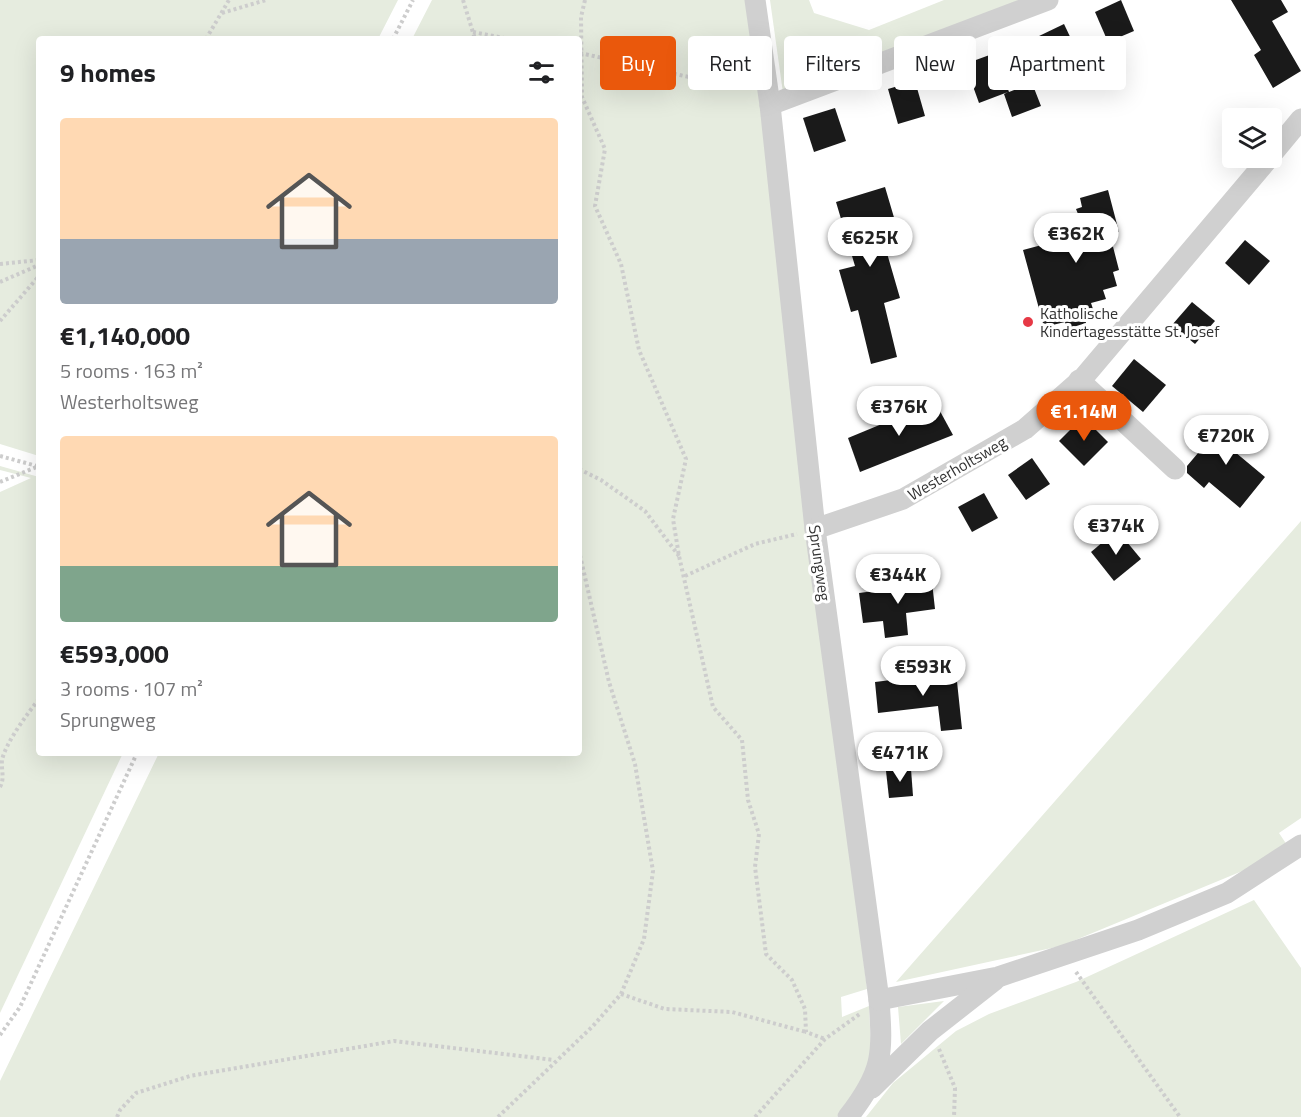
<!DOCTYPE html>
<html lang="en">
<head>
<meta charset="utf-8">
<style>
  :root { --surface:#fff; --page:#f2f2f2; --text:#202124; --muted:#757577; --accent:#ea580c }
  body { margin:0; font-family:"Titillium Web",sans-serif; background:var(--page); color:var(--text); height:100vh; display:flex; flex-direction:column; font-size:22px; white-space:nowrap }
  * { box-sizing:border-box; margin:0 }
  p { font-size:20px; color:var(--muted) }
  .icon { flex:none; width:33px; height:33px; fill:none; stroke:currentColor; stroke-width:2; stroke-linecap:round; stroke-linejoin:round }
  .map { position:relative; flex:1; overflow:hidden }
  .panel { position:absolute; left:36px; top:36px; width:546px; height:720px; display:flex; flex-direction:column; background:var(--surface); border-radius:6px; box-shadow:0 6px 24px #0002 }
  .panel>* { flex:none }
  .top-card { position:absolute; left:600px; top:36px; width:570px; height:54px; display:flex; gap:12px }
  .buttons { position:absolute; left:1222px; top:108px; display:grid; gap:12px }
  .buttons a { display:grid; place-items:center; width:60px; height:60px; border-radius:6px; background:var(--surface); box-shadow:0 6px 24px #0002; font-size:30px }
  .price { position:absolute; translate:-50% -51px; padding:0 14px; border-radius:21px; background:#fff; color:#222; font-size:20px; line-height:39px; filter:drop-shadow(0 2px 3px #0008) }
  .price::after { content:''; position:absolute; left:50%; top:36px; width:18px; height:14px; margin-left:-9px; background:inherit; clip-path:polygon(0 0,100% 0,50% 100%) }
  .price.current { background:var(--accent); color:#fff }
  ul { padding:0; list-style:none }
  li { display:grid; align-content:center; gap:12px; height:318px; padding:0 24px }
  li span { display:grid; place-items:center; height:186px; border-radius:6px; color:#555 }
  li>.icon { margin-inline-start:auto }
  span .icon { width:108px; height:108px; fill:#fffc; stroke-width:1 }
  li b { font-size:26px }
  h2 { display:flex; justify-content:space-between; align-items:center; height:72px; padding:0 24px; font-size:26px }
  .pill { padding:0 21px; border-radius:6px; background:var(--surface); box-shadow:0 6px 24px #0002; font-size:21px; line-height:54px }
  .pill.current { background:var(--accent); color:#fff }
  .map>svg:first-child { display:block }
</style>
</head>
<body>
<div class="map">
<svg width="1301" height="1117" viewBox="0 0 1301 1117">
  <rect width="100%" height="100%" fill="#fff"/>
  <g fill="#e6ecdf">
    <polygon points="0,0 398,0 378,39 39,39 39,456 0,444"/>
    <polygon points="432,0 748,0 867,989 841,997 842,1017 869,1006 872,1067 837,1117 0,1117 0,1081 159,753 579,753 579,39 412,39"/>
    <polygon points="770,0 809,0 814,13 869,30 944,0 1029,0 783,93"/>
    <polygon points="0,466 39,477 39,753 123,753 0,1013 0,492 31,478 0,470"/>
    <polygon points="1301,521 1301,818 1279,833 1291,851 1061,946 896,982"/>
    <polygon points="1254,900 1301,968 1301,1117 866,1117 893,1083 956,1031 989,1014 1076,982"/>
    <polygon points="944,1001 901,1044 898,1007"/>
  </g>
  <g fill="#1a1a1a">
    <polygon points="1121,0 1134,31 1108,42 1095,12"/>
    <polygon points="1231,0 1281,0 1288,12 1272,21 1301,71 1273,88 1254,55 1261,50"/>
    <polygon points="1064,24 1083,64 1055,77 1037,37"/>
    <polygon points="995,53 1009,92 1032,83 1041,106 1012,117 1004,94 1008,92 979,103 965,64"/>
    <polygon points="915,81 925,116 898,124 888,89"/>
    <polygon points="835,108 846,141 814,152 803,118"/>
    <polygon points="885,187 898,231 882,236 900,298 884,303 897,357 871,364 858,310 851,312 839,270 855,266 836,202"/>
    <polygon points="1108,190 1119,232 1110,235 1119,270 1113,272 1117,286 1103,290 1106,299 1091,303 1095,315 1085,318 1086,323 1067,329 1065,322 1044,327 1023,250 1068,238 1062,218 1078,214 1076,209 1082,207 1080,198"/>
    <polygon points="1245,240 1270,261 1249,285 1225,263"/>
    <polygon points="1192,302 1215,321 1195,344 1172,325"/>
    <polygon points="1134,359 1166,385 1143,412 1112,386"/>
    <polygon points="935,402 953,435 860,472 848,438"/>
    <polygon points="1083,417 1108,442 1084,466 1059,441"/>
    <polygon points="1226,420 1247,439 1235,452 1265,477 1240,508 1209,482 1204,488 1187,473 1187,466"/>
    <polygon points="1032,458 1050,484 1026,500 1008,475"/>
    <polygon points="984,493 998,518 972,532 958,507"/>
    <polygon points="1117,530 1141,559 1114,581 1091,552"/>
    <polygon points="931,573 935,609 906,613 908,635 885,638 883,621 863,623 859,593 913,586 911,576"/>
    <polygon points="956,672 962,729 941,731 938,706 878,713 875,682"/>
    <polygon points="911,769 913,796 889,798 886,771"/>
  </g>
  <g fill="none" stroke-linecap="round" stroke-linejoin="round">
    <g stroke="#cdcdcd" stroke-width="4" stroke-dasharray="3 3" stroke-linecap="butt">
      <polyline points="463,0 475,39"/>
      <polyline points="585,0 581,17 582,97 605,149 595,206 621,264 639,350 686,459 673,519 679,556 713,707 742,740 748,800 759,834 755,867 766,954 792,980 805,1009 806,1032 825,1039"/>
      <polyline points="222,13 266,0"/>
      <polyline points="473,32 509,39"/>
      <polyline points="206,39 229,0"/>
      <polyline points="393,39 413,0"/>
      <polyline points="580,53 716,83 745,78"/>
      <polyline points="0,264 39,260"/>
      <polyline points="0,282 39,265"/>
      <polyline points="0,321 39,276"/>
      <polyline points="0,456 37,466"/>
      <polyline points="579,469 601,480 645,511 679,556"/>
      <polyline points="0,482 39,466"/>
      <polyline points="685,576 755,544 797,534"/>
      <path d="M0,787C5,778 1,770 2,760C6,742 28,713 39,699"/>
      <polyline points="1076,972 1180,1117"/>
      <polyline points="621,994 665,1009 732,1012 806,1032"/>
      <polyline points="0,1035 20,1007 137,753"/>
      <polyline points="939,1049 955,1088 954,1117"/>
      <polyline points="117,1117 120,1110 136,1093 190,1076 394,1041 554,1060"/>
      <polyline points="498,1117 593,1026 621,994 644,939 653,871 635,764 609,682 579,551"/>
      <polyline points="755,1117 825,1039 861,1013"/>
    </g>
    <g stroke="#d0d0d0" stroke-width="21">
      <path d="M755,0L770,105L815,529L879,1000C883,1055 883,1072 848,1117"/>
      <polyline points="770,105 1048,0"/>
      <polyline points="1272,154 1301,119"/>
      <polyline points="1079,380 1175,469"/>
      <polyline points="815,529 903,499 1025,429 1083,378 1269,158"/>
      <polyline points="879,1000 998,977 1138,930 1227,893 1301,845"/>
      <polyline points="872,1088 930,1031 995,980"/>
    </g>
  </g>
  <circle fill="#e63946" stroke="#fff" stroke-width="2" cx="1028" cy="322" r="6"/>
  <g text-anchor="middle" dominant-baseline="central" stroke-width="6" stroke-linejoin="round" paint-order="stroke">
    <g font-size="16" fill="#333" stroke="#fff" text-anchor="start">
      <text x="1040" y="313">Katholische<tspan x="1040" dy="18">Kindertagesstätte St. Josef</tspan></text>
    </g>
    <g font-size="16" fill="#333" stroke="#fff">
      <text transform="translate(957 468) rotate(-30)">Westerholtsweg</text>
      <text transform="translate(820 563) rotate(82)">Sprungweg</text>
    </g>
  </g>
</svg>
<div class="buttons">
<a><svg class="icon" aria-label="layers" viewBox="0 0 24 24"><path d="M12 4l9 5-9 5-9-5zM3 14l9 5 9-5"/></svg></a>
</div>
<b class="price" style="left:1076px;top:264px">€362K</b>
<b class="price" style="left:870px;top:268px">€625K</b>
<b class="price" style="left:899px;top:437px">€376K</b>
<b class="price current" style="left:1084px;top:442px">€1.14M</b>
<b class="price" style="left:1226px;top:466px">€720K</b>
<b class="price" style="left:1116px;top:556px">€374K</b>
<b class="price" style="left:898px;top:605px">€344K</b>
<b class="price" style="left:923px;top:697px">€593K</b>
<b class="price" style="left:900px;top:783px">€471K</b>
<div class="top-card">
<a class="pill current">Buy</a>
<a class="pill">Rent</a>
<a class="pill">Filters</a>
<a class="pill">New</a>
<a class="pill">Apartment</a>
</div>
<section class="panel">
<h2>9 homes<svg class="icon" aria-label="filters" viewBox="0 0 24 24"><path d="M4 7h16M4 17h16"/><circle cx="9" cy="7" r="2"/><circle cx="15" cy="17" r="2"/></svg></h2>
<ul>
<li><span style="background:linear-gradient(#ffd9b3 65%,#9aa5b1 0)"><svg class="icon" aria-label="home" viewBox="0 0 24 24"><path d="M3 11l9-7 9 7M6 9v11h12V9"/></svg></span><div><b>€1,140,000</b><p>5 rooms · 163 m²</p><p>Westerholtsweg</p></div></li>
<li><span style="background:linear-gradient(#ffd9b3 70%,#7fa58c 0)"><svg class="icon" aria-label="home" viewBox="0 0 24 24"><path d="M3 11l9-7 9 7M6 9v11h12V9"/></svg></span><div><b>€593,000</b><p>3 rooms · 107 m²</p><p>Sprungweg</p></div></li>
</ul>
</section>
</div>
</body>
</html>
